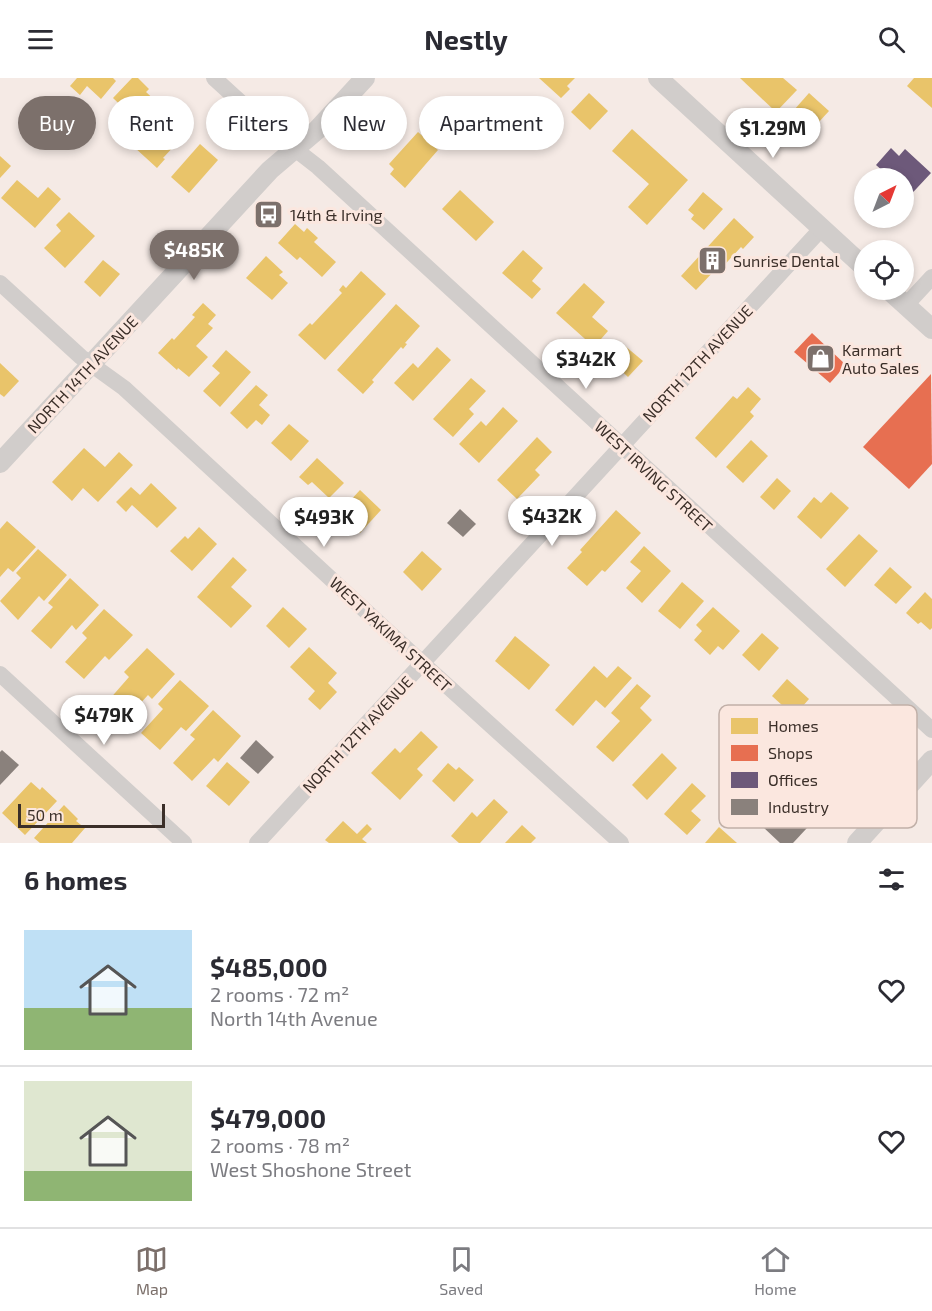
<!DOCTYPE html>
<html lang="en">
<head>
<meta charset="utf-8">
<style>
  :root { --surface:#fff; --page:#f7f7f7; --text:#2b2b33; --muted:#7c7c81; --line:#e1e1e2; --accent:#7c706b }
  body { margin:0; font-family:"Exo 2",sans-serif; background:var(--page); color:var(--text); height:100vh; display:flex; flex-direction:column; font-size:22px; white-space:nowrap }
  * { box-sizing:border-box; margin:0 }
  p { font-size:20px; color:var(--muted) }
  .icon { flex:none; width:33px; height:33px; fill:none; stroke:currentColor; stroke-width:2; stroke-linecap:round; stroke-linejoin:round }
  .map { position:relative; height:765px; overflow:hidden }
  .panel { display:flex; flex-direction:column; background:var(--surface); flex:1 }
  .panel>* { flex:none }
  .guide { position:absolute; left:18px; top:18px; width:600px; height:54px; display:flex; gap:12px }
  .needle { width:39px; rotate:42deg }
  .tools { position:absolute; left:854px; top:90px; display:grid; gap:12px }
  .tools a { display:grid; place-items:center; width:60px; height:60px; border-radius:50%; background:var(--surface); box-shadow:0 3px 9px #0003; font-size:30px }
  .scale { position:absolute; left:18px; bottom:15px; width:147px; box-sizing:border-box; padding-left:6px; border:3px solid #3b2f29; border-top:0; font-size:16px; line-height:21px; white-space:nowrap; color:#3b2f29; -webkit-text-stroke:4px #fbe7df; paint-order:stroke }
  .price { position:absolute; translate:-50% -51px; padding:0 14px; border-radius:21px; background:#fff; color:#222; font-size:20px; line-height:39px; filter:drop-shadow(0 2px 3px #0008) }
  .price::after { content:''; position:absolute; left:50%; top:36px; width:18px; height:14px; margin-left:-9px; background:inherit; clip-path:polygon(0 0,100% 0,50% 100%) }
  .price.on { background:var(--accent); color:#fff }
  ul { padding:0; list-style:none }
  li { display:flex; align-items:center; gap:18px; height:150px; padding:0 24px }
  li+li { border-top:2px solid var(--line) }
  li span { display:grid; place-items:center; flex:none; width:168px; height:120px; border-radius:0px; color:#555 }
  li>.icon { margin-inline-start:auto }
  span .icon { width:72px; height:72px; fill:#fffc; stroke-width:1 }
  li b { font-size:26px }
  h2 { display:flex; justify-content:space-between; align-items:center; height:72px; padding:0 24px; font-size:26px }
  .pill { padding:0 21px; border-radius:27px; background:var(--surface); box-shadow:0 3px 9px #0003; font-size:21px; line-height:54px }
  .pill.on { background:var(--accent); color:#fff }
  header { display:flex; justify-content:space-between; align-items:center; height:78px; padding:0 24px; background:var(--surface); font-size:27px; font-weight:700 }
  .tab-bar { display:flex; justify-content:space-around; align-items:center; height:84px; border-top:2px solid var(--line); background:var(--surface); font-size:16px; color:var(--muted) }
  .tab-bar a { display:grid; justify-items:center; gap:3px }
  .tab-bar .on { color:var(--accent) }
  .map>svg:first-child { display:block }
</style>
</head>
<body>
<header><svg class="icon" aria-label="menu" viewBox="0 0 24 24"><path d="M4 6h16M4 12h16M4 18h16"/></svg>Nestly<svg class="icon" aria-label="search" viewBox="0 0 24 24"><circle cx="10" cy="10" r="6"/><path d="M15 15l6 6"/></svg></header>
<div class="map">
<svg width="932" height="765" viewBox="0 0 932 765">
  <rect width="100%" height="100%" fill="#f5eae5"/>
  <g fill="#e9c46a">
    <polygon points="77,0 113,0 116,3 101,21 87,8 80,17 70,8"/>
    <polygon points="132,0 138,0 149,11 146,14 160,27 141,47 113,20"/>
    <polygon points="539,0 575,0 567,8 570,11 561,20"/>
    <polygon points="740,0 783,0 797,12 776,34"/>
    <polygon points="914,0 932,0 932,30 907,8"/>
    <polygon points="589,15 608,33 590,52 571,34"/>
    <polygon points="809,15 829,33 806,58 787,40"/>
    <polygon points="168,30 180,42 172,51 179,57 173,63 176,66 163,80 165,81 157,90 134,69"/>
    <polygon points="632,51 688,102 647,147 628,129 649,106 612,73"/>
    <polygon points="418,54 438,72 405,110 390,96 394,91 389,86"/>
    <polygon points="200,66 218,82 189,115 171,99"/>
    <polygon points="0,78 11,88 0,100"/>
    <polygon points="17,102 38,120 48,109 61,121 35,150 1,120"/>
    <polygon points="460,112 494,144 476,163 442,131"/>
    <polygon points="703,114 723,131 704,152 691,141 694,137 688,132"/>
    <polygon points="69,134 95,158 65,190 44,170 61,153 56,147"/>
    <polygon points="734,140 754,159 743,171 741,169 717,195 715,192 696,212 681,198"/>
    <polygon points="295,146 304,154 307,150 318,160 314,164 336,184 322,199 300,179 297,182 278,165"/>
    <polygon points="523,172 543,190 532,203 541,211 532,221 502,195"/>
    <polygon points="266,178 283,194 279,197 288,205 272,222 246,200"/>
    <polygon points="103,182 120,196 100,219 84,204"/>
    <polygon points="361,193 386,216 325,282 298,257 310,245 312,247 342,215 339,212 343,207 346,210"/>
    <polygon points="584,205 605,224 592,239 608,253 594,269 556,235"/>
    <polygon points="203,225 216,237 208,246 213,250 196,268 208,279 189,299 178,290 177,292 158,275 172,260 174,262 195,239 192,237"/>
    <polygon points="396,226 420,248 405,265 407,266 403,271 401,269 372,302 374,304 363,316 337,292"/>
    <polygon points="625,268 643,283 628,299 611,283"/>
    <polygon points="437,269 451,282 413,323 394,305 413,285 418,290"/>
    <polygon points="226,272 251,294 220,329 203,313 220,295 212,288"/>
    <polygon points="0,285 19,303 4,319 0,316"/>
    <polygon points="471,300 486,313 469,331 474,336 453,359 433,341"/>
    <polygon points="256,307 268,317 259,327 270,337 262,347 256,342 247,351 230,335"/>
    <polygon points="748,309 761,321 750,334 754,338 716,380 695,360 733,318 737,321"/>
    <polygon points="503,329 518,343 479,385 459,366 481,343 486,348"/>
    <polygon points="289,346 309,363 291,383 271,365"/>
    <polygon points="537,359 552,374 535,392 540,397 517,421 497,402"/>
    <polygon points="751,362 768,378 743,405 726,389"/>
    <polygon points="84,370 105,389 119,374 133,387 98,424 83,410 72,423 52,404"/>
    <polygon points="317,380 344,405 329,420 312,404 308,407 299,399"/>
    <polygon points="777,400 791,413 774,432 760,419"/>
    <polygon points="151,405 177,430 157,450 132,427 126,434 116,424 131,409 140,417"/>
    <polygon points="360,412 381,432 360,455 339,435"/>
    <polygon points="831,414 849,430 821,461 797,439 814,419 821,425"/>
    <polygon points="616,432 641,455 605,494 602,492 587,508 567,490 582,474 580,472"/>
    <polygon points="7,443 36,469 13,494 8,490 0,499 0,451"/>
    <polygon points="199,449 217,466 192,493 170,473 185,458 188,461"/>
    <polygon points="859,456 878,473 845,509 826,491"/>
    <polygon points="644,468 671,493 642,525 626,510 641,493 630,484"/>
    <polygon points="38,471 67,497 44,523 39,518 18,542 0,523 21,500 16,495"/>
    <polygon points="422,473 442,491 422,513 403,494"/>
    <polygon points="233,479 247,492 231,509 252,528 231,550 197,519"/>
    <polygon points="890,489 912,509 896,526 874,507"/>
    <polygon points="70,500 99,527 76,552 72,547 51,571 31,553 53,529 48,525"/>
    <polygon points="682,504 704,523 680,551 658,533"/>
    <polygon points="925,514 932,521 932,550 930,552 921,544 918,546 906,535"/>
    <polygon points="283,529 307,551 289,570 266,548"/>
    <polygon points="713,529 740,553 723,572 718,568 710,577 694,562 702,553 696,547"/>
    <polygon points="104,531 133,557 109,582 105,578 84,601 65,584 87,560 82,555"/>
    <polygon points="762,555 779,570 759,593 742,577"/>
    <polygon points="515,558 550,587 529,612 495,583"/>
    <polygon points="309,569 337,595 328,605 337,614 320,632 308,621 315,613 290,589"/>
    <polygon points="147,570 175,596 152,621 148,617 127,640 108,623 129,599 124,594"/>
    <polygon points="594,588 607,600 618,588 632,600 605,630 596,622 573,648 555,632"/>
    <polygon points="787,601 809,621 794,638 772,618"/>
    <polygon points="180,602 209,628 186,653 181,649 160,672 141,655 163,631 158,626"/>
    <polygon points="637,606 651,618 640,630 652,642 613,684 596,669 620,643 611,635"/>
    <polygon points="213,632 241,658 218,684 214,680 192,703 173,685 195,661 190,657"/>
    <polygon points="421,653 438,669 417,691 423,697 400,722 371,695 395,670 400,675"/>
    <polygon points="662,675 677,690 647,722 632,707"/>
    <polygon points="227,684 250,704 229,728 206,708"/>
    <polygon points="448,685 456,692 459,689 474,702 454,724 432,703"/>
    <polygon points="31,704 40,712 42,709 57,723 25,757 2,735"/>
    <polygon points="692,705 706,718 691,733 701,742 687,757 664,736"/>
    <polygon points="494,721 508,734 480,765 459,765 451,758 472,734 477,739"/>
    <polygon points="64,727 78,741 76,743 85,750 72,765 40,765 34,760"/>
    <polygon points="343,743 357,756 367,746 372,751 362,761 367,765 329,765 325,762"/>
    <polygon points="522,747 536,760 531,765 505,765"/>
    <polygon points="719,749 737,765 705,765"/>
  </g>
  <g fill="#e76f51">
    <polygon points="812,255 846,287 830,305 794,274"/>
    <polygon points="931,296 932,386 909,411 863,369"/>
  </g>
  <polygon fill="#6d597a" points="891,70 899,78 905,71 931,95 903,125 903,100 879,100 884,94 876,87"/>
  <g fill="#8a817c">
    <polygon points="460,431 476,446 463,459 447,445"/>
    <polygon points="256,662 274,679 258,696 240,680"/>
    <polygon points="2,672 19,687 0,707 0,674"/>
    <polygon points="783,728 807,750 793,765 780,765 763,749"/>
  </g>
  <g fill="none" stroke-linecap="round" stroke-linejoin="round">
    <g stroke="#d1cdcb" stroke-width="16">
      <polyline points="214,0 273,54 318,89 932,652"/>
      <polyline points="0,205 81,279 124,310 422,585 621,765"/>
      <polyline points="906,227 932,199"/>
      <polyline points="0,596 184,765"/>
      <polyline points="257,765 822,150"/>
    </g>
    <g stroke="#d1cdcb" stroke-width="20">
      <polyline points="658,0 864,189"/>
      <polyline points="889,212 932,251"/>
      <polyline points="0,385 270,92 317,52 365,0"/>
      <polyline points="857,765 932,682"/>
    </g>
  </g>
  <defs>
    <symbol id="bus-square" viewBox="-11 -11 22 22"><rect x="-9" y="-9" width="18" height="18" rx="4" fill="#7c706b" stroke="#fbe7df"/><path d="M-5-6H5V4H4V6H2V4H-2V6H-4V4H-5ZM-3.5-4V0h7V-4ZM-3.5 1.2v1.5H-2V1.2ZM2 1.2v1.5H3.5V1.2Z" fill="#fff"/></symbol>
    <symbol id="building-square" viewBox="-11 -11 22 22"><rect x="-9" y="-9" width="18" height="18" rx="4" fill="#7c706b" stroke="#fbe7df"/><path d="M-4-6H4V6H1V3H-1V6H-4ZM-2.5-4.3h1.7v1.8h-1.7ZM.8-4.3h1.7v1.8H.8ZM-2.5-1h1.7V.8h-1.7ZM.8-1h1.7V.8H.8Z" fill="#fff"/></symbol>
    <symbol id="shop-square" viewBox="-11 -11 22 22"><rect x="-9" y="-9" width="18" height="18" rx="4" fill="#7c706b" stroke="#fbe7df"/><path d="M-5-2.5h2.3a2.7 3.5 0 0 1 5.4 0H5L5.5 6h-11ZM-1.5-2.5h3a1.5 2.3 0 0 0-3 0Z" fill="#fff"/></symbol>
  </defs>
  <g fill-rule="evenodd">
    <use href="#bus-square" x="252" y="120" width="33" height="33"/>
    <use href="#building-square" x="696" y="166" width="33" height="33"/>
    <use href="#shop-square" x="804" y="264" width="33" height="33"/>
  </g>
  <g text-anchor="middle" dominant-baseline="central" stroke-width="6" stroke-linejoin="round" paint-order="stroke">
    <g font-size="16" fill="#3b2f29" stroke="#fbe7df" text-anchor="start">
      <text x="290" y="136">14th &amp; Irving</text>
      <text x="733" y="182">Sunrise Dental</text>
      <text x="842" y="271">Karmart<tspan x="842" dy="18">Auto Sales</tspan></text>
    </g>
    <g font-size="16" fill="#3b2f29" stroke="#fbe7df">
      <text transform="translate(697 285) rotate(-47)">NORTH 12TH AVENUE</text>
      <text transform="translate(82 296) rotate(-47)">NORTH 14TH AVENUE</text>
      <text transform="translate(654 398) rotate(43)">WEST IRVING STREET</text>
      <text transform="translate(391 556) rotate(43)">WEST YAKIMA STREET</text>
      <text transform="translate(357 656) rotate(-47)">NORTH 12TH AVENUE</text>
    </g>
  </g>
  <rect x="719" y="627" width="198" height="123" rx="9" fill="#fbe7df" stroke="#c1b0a8" stroke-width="1.5"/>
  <rect x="731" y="640" width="27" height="16" fill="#e9c46a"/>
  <rect x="731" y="667" width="27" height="16" fill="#e76f51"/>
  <rect x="731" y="694" width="27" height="16" fill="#6d597a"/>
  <rect x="731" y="721" width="27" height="16" fill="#8a817c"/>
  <g font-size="16" fill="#3b2f29">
    <text x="768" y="654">Homes</text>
    <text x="768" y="681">Shops</text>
    <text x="768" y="708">Offices</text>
    <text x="768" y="735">Industry</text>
  </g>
</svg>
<div class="tools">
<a><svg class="needle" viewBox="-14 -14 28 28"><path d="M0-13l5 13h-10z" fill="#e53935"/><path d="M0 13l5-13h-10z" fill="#7c7c81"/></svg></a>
<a><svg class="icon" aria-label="locate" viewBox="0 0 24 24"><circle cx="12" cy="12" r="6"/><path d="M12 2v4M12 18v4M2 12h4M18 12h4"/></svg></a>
</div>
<div class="scale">50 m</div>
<b class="price" style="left:773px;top:81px">$1.29M</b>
<b class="price on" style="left:194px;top:203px">$485K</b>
<b class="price" style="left:586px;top:312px">$342K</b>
<b class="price" style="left:552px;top:469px">$432K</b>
<b class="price" style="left:324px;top:470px">$493K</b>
<b class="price" style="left:104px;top:668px">$479K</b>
<div class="guide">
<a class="pill on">Buy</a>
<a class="pill">Rent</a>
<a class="pill">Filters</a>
<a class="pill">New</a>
<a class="pill">Apartment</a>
</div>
</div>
<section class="panel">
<h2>6 homes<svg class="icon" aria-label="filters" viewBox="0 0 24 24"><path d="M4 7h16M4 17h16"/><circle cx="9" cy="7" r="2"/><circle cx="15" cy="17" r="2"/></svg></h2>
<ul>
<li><span style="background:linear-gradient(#bfe0f5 65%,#8fb573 0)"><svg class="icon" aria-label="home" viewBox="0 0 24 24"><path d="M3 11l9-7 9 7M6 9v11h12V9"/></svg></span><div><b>$485,000</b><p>2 rooms · 72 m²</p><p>North 14th Avenue</p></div><svg class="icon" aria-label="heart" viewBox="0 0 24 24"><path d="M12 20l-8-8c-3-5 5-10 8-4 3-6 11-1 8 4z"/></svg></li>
<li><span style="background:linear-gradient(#dfe7d0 75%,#8fb573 0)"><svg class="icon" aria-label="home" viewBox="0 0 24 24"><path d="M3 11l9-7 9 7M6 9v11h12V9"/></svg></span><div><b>$479,000</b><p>2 rooms · 78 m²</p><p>West Shoshone Street</p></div><svg class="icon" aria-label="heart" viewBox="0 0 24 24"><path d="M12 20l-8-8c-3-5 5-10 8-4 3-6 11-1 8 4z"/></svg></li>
</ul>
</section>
<nav class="tab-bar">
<a class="on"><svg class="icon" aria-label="map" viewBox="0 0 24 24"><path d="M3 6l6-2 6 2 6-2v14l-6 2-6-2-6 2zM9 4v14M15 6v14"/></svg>Map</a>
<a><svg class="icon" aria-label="saved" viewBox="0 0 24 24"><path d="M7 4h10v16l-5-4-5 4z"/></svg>Saved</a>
<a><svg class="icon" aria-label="home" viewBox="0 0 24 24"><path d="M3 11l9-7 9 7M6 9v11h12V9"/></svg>Home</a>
</nav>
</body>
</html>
